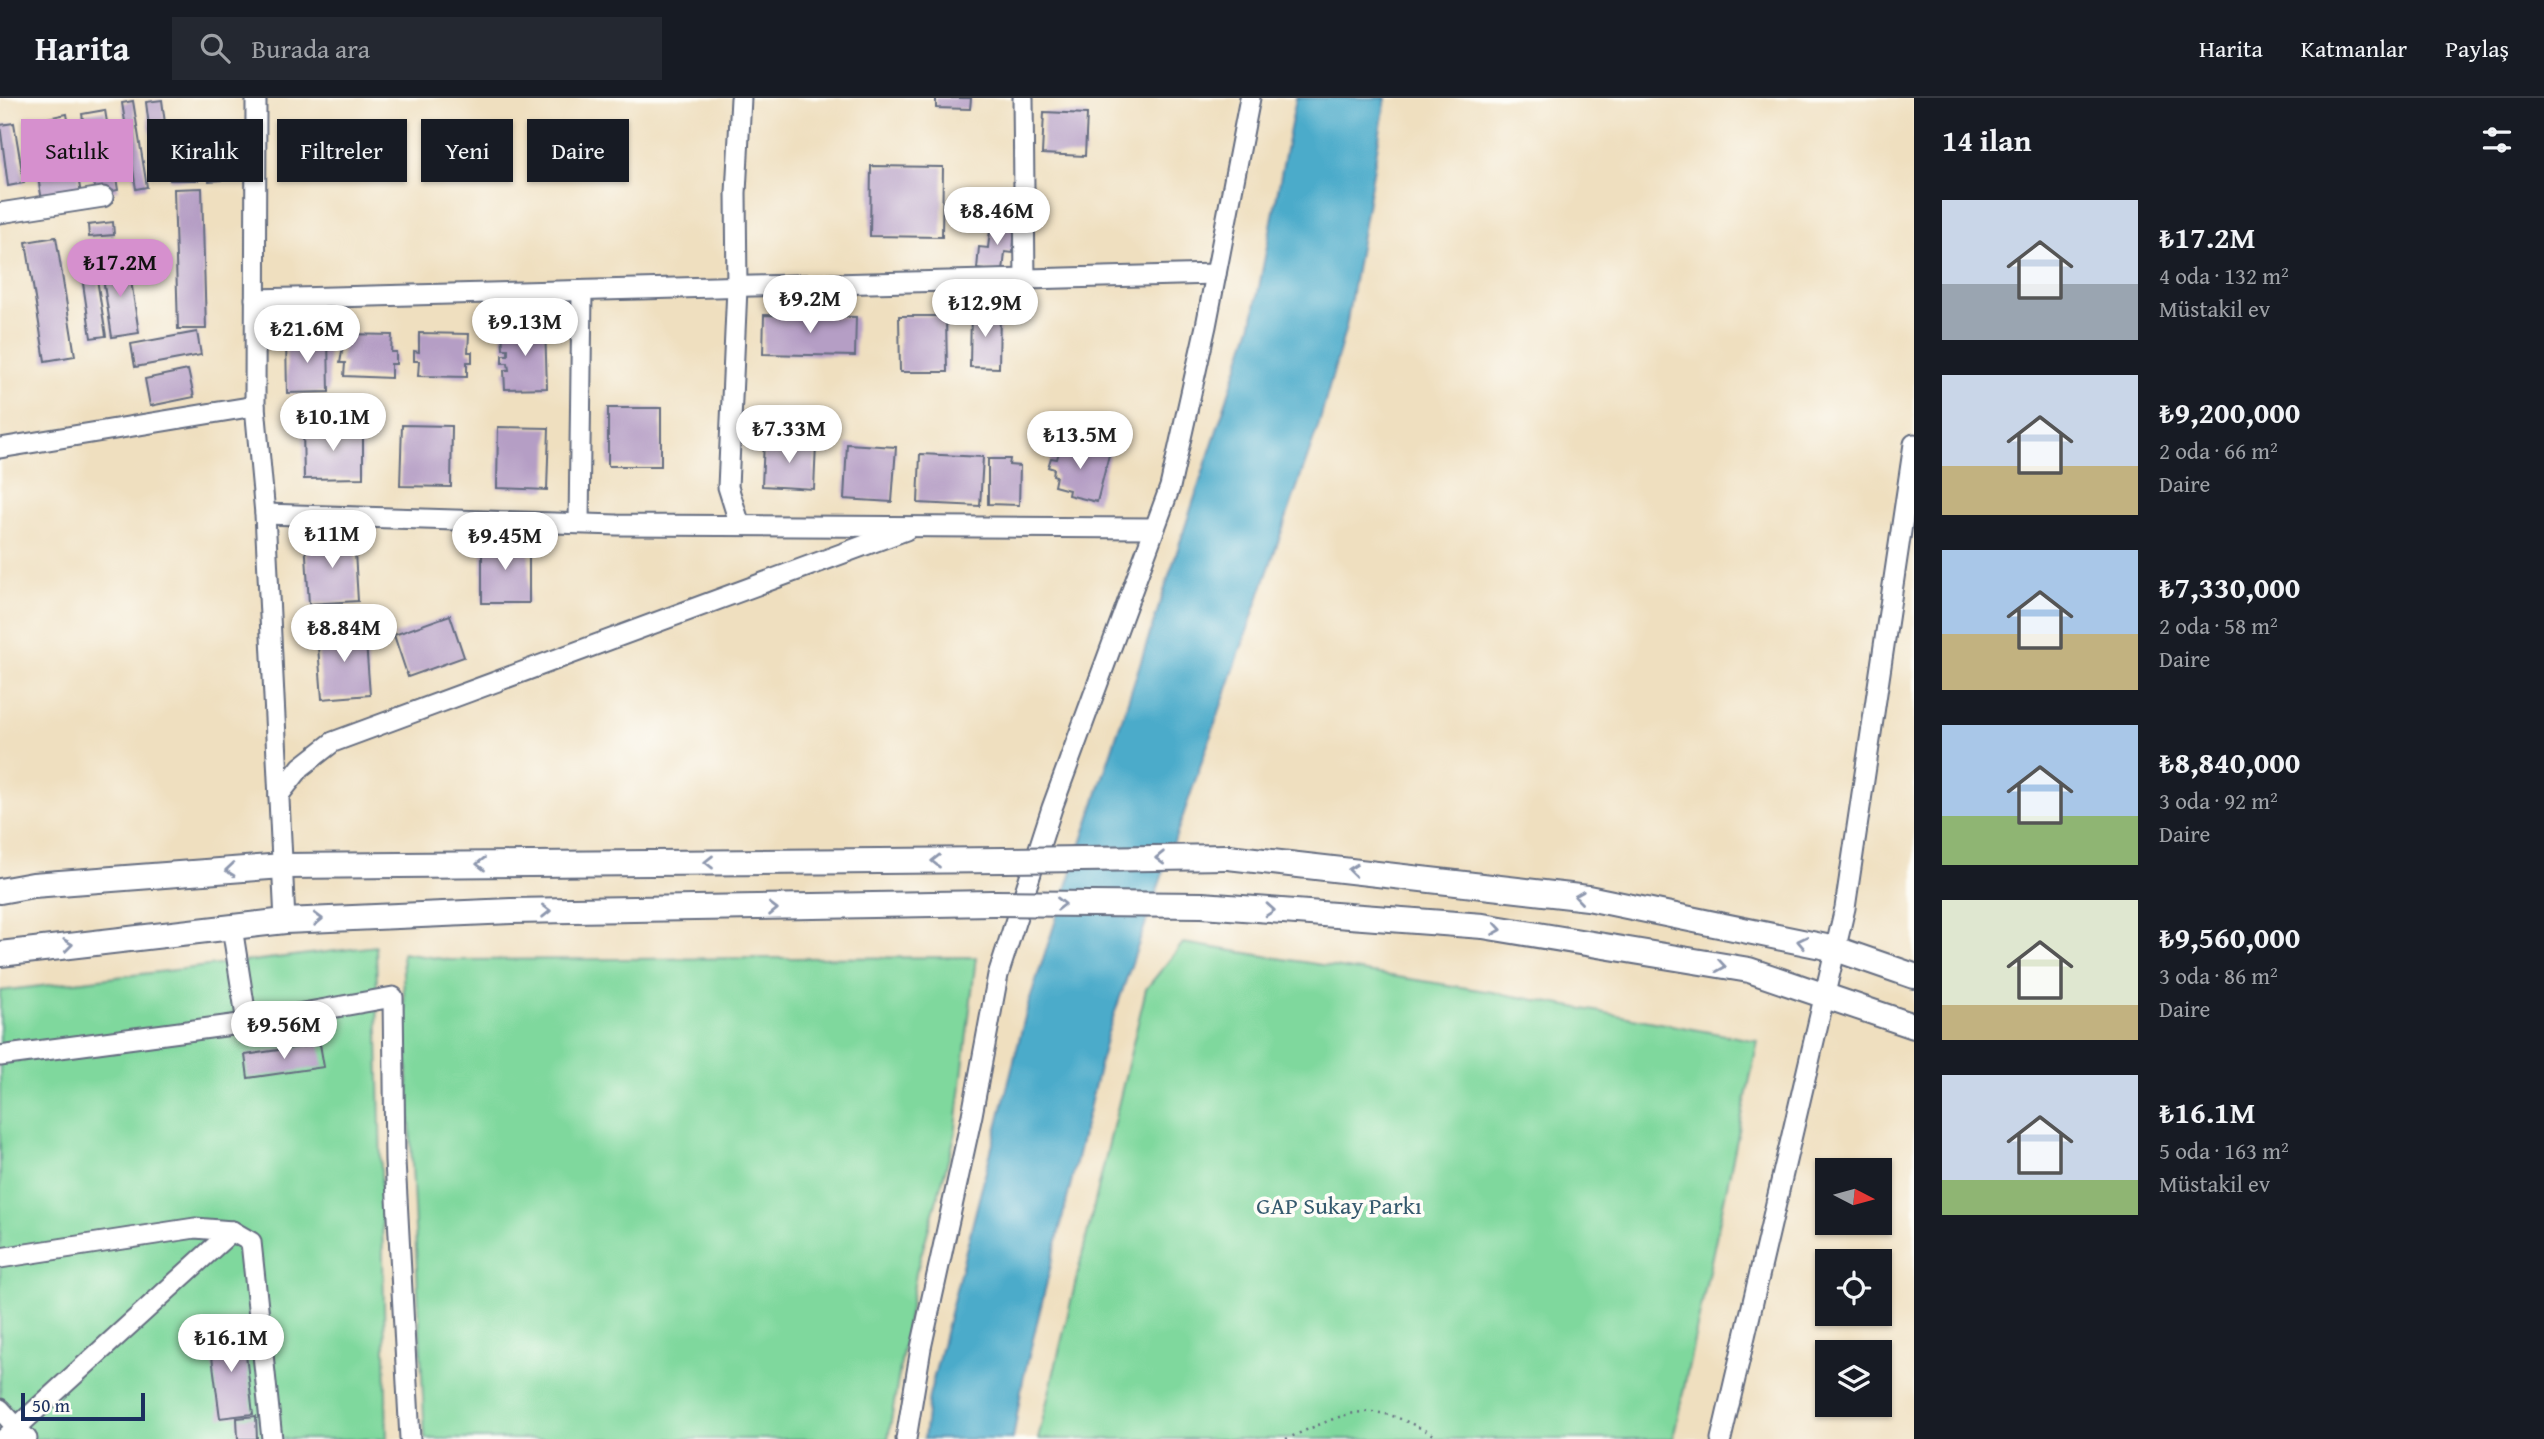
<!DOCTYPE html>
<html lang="tr">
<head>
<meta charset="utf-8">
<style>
  :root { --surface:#171b24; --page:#242831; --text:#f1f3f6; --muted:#9ea1a6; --line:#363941; --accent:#d690ce }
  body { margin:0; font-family:"Gentium Book Plus",serif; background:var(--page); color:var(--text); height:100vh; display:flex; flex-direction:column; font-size:26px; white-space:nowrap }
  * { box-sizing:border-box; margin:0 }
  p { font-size:23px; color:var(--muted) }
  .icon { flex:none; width:38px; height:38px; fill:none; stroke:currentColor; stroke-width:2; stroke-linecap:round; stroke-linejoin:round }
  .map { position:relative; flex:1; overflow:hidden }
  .sheet { display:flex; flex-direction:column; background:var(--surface); width:630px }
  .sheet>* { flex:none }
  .guide { position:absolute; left:21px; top:21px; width:665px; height:63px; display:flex; gap:14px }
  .needle { width:46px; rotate:96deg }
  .tools { position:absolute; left:1815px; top:1060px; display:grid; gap:14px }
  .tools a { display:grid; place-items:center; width:77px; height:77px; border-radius:0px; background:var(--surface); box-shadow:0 2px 5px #0004; font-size:35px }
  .scale { position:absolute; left:21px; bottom:18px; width:124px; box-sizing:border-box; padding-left:7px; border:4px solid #1b2f5e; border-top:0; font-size:19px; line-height:24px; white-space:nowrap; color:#1b2f5e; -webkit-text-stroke:5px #fdfcf7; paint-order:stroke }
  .price { position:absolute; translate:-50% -60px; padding:0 16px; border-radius:24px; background:#fff; color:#222; font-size:23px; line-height:46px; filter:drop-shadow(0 2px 4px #0008) }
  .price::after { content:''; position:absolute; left:50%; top:42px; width:21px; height:16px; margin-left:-10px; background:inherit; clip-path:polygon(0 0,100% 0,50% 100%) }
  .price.active { background:var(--accent); color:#111 }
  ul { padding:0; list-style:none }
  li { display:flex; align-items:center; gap:21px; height:175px; padding:0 28px }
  li span { display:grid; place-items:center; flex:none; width:196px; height:140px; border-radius:0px; color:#555 }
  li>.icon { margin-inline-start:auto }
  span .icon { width:84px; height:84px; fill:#fffc; stroke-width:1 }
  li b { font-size:30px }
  h2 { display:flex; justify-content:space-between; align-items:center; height:84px; padding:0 28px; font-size:30px }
  .tag { padding:0 24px; border-radius:0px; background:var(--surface); box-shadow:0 2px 5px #0004; font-size:24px; line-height:63px }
  .tag.active { background:var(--accent); color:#111 }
  header { display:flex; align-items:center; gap:42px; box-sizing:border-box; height:98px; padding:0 35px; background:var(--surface); border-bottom:2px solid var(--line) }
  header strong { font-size:33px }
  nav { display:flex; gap:38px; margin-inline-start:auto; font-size:24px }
  .search { width:490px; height:63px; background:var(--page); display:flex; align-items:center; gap:18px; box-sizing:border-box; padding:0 24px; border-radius:0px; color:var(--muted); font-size:26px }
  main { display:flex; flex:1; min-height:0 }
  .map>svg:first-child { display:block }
</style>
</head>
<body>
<header>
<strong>Harita</strong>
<div class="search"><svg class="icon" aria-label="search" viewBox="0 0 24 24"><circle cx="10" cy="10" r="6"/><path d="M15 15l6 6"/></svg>Burada ara</div>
<nav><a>Harita</a><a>Katmanlar</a><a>Paylaş</a></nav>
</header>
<main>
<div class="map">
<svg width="1914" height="1341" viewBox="0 0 1914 1341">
  <rect width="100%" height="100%" fill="#fdfcf7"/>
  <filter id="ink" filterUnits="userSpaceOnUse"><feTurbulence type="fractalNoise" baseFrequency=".0143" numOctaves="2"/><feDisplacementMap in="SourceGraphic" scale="14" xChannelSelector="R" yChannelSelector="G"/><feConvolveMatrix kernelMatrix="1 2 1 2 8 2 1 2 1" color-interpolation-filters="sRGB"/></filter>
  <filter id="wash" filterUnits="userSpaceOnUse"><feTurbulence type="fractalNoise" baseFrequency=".00686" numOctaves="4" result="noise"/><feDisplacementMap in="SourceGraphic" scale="28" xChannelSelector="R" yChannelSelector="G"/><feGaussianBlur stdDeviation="1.57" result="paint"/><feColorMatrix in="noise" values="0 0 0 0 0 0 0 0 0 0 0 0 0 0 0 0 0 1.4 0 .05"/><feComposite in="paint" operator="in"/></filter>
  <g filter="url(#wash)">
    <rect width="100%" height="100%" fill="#efdfbf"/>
    <g fill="#7fd89d" stroke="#4d847e" stroke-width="2">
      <polygon points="1183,845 1492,894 1758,943 1673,1341 1038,1341 1146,891"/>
      <polygon points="376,848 387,1341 0,1341 0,893"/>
      <polygon points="402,855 450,862 976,859 955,1038 916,1175 888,1341 425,1341"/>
    </g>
    <polygon fill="#4babca" stroke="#336d94" stroke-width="2" points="1296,0 1386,0 1346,229 1319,326 1107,937 1023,1282 1013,1341 924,1341 929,1298 1028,907 1252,225"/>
    <g id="blocks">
      <g fill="#b59ec5">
        <polygon points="936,0 971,0 970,11 936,10"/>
        <polygon points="162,2 166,33 150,36 146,4"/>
        <polygon points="133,3 147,89 136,91 122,5"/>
        <polygon points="105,12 118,92 96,96 82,16"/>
        <polygon points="1044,14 1087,16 1085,58 1042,56"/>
        <polygon points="67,16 81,96 42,102 28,24"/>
        <polygon points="14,25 24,85 8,88 0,27"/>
        <polygon points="219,43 221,82 209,83 207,44"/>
        <rect x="170" y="62" width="28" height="20"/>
        <polygon points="871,68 943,69 942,139 870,138"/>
        <polygon points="202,90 206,231 178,231 174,91"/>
        <polygon points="113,124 114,137 89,139 88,127"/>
        <polygon points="991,124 1015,126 1013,155 1005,154 1003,174 977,171 979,149 988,150"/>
        <polygon points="56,139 75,258 45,263 26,144"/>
        <polygon points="94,162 106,238 91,240 80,165"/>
        <polygon points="128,163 139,235 112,239 101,167"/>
        <polygon points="971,212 1000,212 999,270 970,269"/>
        <polygon points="764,217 856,219 855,258 763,256"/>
        <polygon points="899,218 946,218 947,274 900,274"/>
        <polygon points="545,229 547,290 505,291 504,272 509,272 508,265 502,265 502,257 508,257 508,251 503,251 502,230"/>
        <polygon points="197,234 201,257 135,269 131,246"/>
        <polygon points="419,235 469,236 468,254 472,254 472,264 467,264 467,279 418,278 419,263 414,263 414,253 419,254"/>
        <polygon points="345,236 392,237 391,254 396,254 396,266 391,266 391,280 344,278 345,265 340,265"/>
        <polygon points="286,239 328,239 329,294 287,295"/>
        <polygon points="188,272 194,299 150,308 145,281"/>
        <rect x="608" y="310" width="53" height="58"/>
        <polygon points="402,327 452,328 451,389 400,388"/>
        <polygon points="363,329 363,380 304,381 303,330"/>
        <polygon points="498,329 549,330 547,392 497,390"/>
        <polygon points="764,343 816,346 814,391 762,388"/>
        <polygon points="1066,345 1110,353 1097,404 1068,397 1069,392 1054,388 1056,378 1053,377 1054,371 1048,369 1051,360 1057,361 1059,354 1064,355"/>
        <polygon points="847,346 896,349 892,404 844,401"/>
        <polygon points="920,356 983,359 980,408 918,405"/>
        <polygon points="988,361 1010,361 1009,367 1020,368 1019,407 988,406"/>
        <polygon points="354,438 358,503 309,506 305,441"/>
        <rect x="482" y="442" width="47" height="63"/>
        <polygon points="450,517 464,559 408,579 394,537"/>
        <polygon points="365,531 370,597 322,601 317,535"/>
        <polygon points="320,946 324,969 248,980 245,957"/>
        <polygon points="243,1231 253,1316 220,1320 209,1236"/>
        <polygon points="256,1318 257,1341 238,1341 237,1320"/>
      </g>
    </g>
  </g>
  <g filter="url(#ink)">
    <use href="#blocks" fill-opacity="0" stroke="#656d80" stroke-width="2"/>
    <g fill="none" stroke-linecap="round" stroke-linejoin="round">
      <defs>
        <g id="minor">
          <polyline points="256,0 255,308 265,416 285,823"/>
          <polyline points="1023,0 1025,183"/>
          <polyline points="0,115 103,99"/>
          <polyline points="255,201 1216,176"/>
          <polyline points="0,350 255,308"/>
          <polyline points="265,416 617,427 1155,430"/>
          <polyline points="579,425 582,194"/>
          <polyline points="740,427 728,389 737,190 736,95 741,0"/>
          <polyline points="279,697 301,669 333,644 906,432"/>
          <polyline points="232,829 247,925"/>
          <polyline points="0,958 247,925 393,899 395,1063 410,1341"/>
          <polyline points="0,1160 195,1130 232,1133 251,1144 272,1341"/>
          <polyline points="0,1311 27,1341"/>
          <polyline points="4,1341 232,1133"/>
          <polyline points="906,1341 921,1250 972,1017 998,877 1052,710 1170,389 1206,228 1250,0"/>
          <polyline points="1721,1341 1845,810 1914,346"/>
        </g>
        <g id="major">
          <polyline points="1228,759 1588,800 1836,851 1914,878"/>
          <polyline points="0,793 33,787 283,768 1005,762"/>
          <polyline points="1202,807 1483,828 1749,872 1914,928"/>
          <polyline points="0,856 285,823 511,813 993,805"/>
        </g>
      </defs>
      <use href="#minor" stroke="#656d80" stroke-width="23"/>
      <use href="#major" stroke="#656d80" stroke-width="28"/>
      <path stroke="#656d80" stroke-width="2.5" stroke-dasharray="2 5" stroke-linecap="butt" d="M1286,1341C1357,1310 1370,1300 1440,1341"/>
      <use href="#minor" stroke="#fff" stroke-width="19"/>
      <use href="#major" stroke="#fff" stroke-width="24"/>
      <defs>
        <g id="major-bridge">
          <polyline points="1005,762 1228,759"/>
          <polyline points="993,805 1202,807"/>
        </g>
      </defs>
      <use href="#major-bridge" stroke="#656d80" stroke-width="28" stroke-linecap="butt"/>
      <use href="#major-bridge" stroke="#fff" stroke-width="24"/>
    </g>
    <defs><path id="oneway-chevron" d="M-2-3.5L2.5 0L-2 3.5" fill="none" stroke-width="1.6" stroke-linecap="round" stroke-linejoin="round" transform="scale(1.75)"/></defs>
    <g stroke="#8d97ae">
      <use href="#oneway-chevron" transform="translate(1160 760) rotate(179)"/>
      <use href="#oneway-chevron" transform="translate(936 763) rotate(180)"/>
      <use href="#oneway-chevron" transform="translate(709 764) rotate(180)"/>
      <use href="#oneway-chevron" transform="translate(481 766) rotate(180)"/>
      <use href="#oneway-chevron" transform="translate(230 772) rotate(175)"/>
      <use href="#oneway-chevron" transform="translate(1353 772) rotate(-174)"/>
      <use href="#oneway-chevron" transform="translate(1579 799) rotate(-172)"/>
      <use href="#oneway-chevron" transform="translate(1061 806)"/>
      <use href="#oneway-chevron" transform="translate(773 811) rotate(-1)"/>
      <use href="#oneway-chevron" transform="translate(1270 812) rotate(4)"/>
      <use href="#oneway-chevron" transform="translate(546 813) rotate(-1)"/>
      <use href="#oneway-chevron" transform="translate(318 821) rotate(-2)"/>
      <use href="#oneway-chevron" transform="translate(1497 831) rotate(9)"/>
      <use href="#oneway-chevron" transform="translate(1802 844) rotate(-168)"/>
      <use href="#oneway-chevron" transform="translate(68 847) rotate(-7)"/>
      <use href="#oneway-chevron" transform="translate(1721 868) rotate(9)"/>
    </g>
  </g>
  <g text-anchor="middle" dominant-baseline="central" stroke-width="7" stroke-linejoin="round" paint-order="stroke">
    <g font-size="24" fill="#34596e" stroke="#fdfcf7">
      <text x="1339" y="1107">GAP Sukay Parkı</text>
    </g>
  </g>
</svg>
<div class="tools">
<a><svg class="needle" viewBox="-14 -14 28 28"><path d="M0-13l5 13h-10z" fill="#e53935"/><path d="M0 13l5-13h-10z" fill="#9ea1a6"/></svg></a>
<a><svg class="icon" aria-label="locate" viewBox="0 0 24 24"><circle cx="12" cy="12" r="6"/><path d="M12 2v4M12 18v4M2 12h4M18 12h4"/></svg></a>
<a><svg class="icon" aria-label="layers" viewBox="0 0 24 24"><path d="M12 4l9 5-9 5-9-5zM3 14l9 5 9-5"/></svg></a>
</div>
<div class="scale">50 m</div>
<b class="price" style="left:997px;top:149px">₺8.46M</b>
<b class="price active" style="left:120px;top:201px">₺17.2M</b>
<b class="price" style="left:810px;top:237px">₺9.2M</b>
<b class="price" style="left:985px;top:241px">₺12.9M</b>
<b class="price" style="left:525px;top:260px">₺9.13M</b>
<b class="price" style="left:307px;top:267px">₺21.6M</b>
<b class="price" style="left:333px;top:355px">₺10.1M</b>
<b class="price" style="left:789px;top:367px">₺7.33M</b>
<b class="price" style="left:1080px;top:373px">₺13.5M</b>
<b class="price" style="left:332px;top:472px">₺11M</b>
<b class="price" style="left:505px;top:474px">₺9.45M</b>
<b class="price" style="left:344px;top:566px">₺8.84M</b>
<b class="price" style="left:284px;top:963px">₺9.56M</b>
<b class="price" style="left:231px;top:1276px">₺16.1M</b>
<div class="guide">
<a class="tag active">Satılık</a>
<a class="tag">Kiralık</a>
<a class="tag">Filtreler</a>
<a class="tag">Yeni</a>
<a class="tag">Daire</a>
</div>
</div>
<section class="sheet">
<h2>14 ilan<svg class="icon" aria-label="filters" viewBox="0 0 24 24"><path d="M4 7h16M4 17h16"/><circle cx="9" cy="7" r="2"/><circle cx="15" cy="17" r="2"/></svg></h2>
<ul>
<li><span style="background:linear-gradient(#c9d6e8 60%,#9aa5b1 0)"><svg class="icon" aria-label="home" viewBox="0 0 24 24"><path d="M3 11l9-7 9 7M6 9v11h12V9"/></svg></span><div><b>₺17.2M</b><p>4 oda · 132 m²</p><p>Müstakil ev</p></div></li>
<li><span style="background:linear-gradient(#c9d6e8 65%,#c2b280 0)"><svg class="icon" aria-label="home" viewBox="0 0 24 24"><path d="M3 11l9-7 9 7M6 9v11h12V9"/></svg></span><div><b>₺9,200,000</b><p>2 oda · 66 m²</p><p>Daire</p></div></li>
<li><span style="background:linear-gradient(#a9c7e8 60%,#c2b280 0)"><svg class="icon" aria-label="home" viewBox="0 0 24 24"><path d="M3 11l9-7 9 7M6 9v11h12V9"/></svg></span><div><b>₺7,330,000</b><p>2 oda · 58 m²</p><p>Daire</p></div></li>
<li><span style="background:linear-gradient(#a9c7e8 65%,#8fb573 0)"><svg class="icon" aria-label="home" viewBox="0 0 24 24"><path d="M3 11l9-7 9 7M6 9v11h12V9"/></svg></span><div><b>₺8,840,000</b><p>3 oda · 92 m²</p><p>Daire</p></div></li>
<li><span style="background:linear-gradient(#dfe7d0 75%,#c2b280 0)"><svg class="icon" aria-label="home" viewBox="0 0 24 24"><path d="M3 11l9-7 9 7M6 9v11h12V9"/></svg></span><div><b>₺9,560,000</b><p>3 oda · 86 m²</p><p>Daire</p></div></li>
<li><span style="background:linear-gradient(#c9d6e8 75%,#8fb573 0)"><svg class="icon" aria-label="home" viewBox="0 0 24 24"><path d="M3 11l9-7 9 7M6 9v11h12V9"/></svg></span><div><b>₺16.1M</b><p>5 oda · 163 m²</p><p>Müstakil ev</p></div></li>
</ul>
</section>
</main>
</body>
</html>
